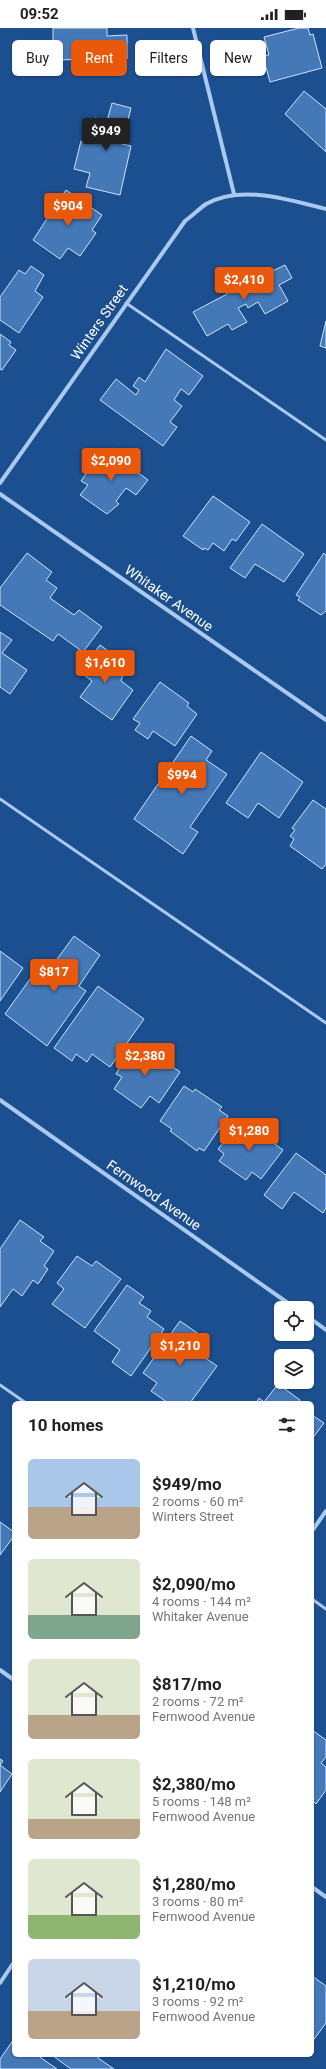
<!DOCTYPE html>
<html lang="en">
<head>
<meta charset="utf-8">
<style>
  :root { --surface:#fff; --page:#f6f6f6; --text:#202124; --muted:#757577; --accent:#ea580c }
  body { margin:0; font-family:Roboto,sans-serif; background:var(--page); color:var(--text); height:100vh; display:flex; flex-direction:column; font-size:15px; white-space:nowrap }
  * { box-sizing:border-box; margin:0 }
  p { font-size:13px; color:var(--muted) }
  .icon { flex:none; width:22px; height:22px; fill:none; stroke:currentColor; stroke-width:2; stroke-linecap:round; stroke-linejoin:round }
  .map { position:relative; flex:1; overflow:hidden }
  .details { position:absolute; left:12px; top:1373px; width:302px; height:656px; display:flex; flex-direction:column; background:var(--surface); border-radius:6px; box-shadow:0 1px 3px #0004 }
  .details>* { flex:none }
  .top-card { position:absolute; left:12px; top:12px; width:302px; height:36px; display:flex; gap:8px }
  .buttons { position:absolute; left:274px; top:1273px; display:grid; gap:8px }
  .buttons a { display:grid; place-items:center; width:40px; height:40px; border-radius:6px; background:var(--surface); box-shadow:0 1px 3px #0004; font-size:20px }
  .price { position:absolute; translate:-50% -34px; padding:0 9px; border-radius:4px; background:var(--accent); color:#fff; font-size:13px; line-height:26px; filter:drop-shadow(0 1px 2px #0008) }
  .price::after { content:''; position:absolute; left:50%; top:24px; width:12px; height:9px; margin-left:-6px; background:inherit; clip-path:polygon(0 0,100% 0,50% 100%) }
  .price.active { background:#222; color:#fff }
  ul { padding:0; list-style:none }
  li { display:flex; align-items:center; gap:12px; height:100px; padding:0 16px }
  li span { display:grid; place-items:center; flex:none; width:112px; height:80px; border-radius:6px; color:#555 }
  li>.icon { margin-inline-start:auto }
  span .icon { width:48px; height:48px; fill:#fffc; stroke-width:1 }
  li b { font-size:17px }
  h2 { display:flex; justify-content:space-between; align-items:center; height:48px; padding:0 16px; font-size:17px }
  .pill { padding:0 14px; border-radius:6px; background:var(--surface); box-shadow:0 1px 3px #0004; font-size:14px; line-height:36px }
  .pill.active { background:var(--accent); color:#fff }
  .status { display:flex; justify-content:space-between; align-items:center; height:28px; padding:0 20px; background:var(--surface); direction:ltr }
  .status svg { height:11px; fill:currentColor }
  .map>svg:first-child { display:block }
</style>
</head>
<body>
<div class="status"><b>09:52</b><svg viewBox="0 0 49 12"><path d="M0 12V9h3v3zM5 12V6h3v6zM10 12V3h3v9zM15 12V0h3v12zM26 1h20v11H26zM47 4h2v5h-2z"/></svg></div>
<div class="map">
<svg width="326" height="2041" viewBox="0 0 326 2041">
  <rect width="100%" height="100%" fill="#1b4f8f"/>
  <g fill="#4478b7" stroke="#cfe3fa">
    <polygon points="53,0 107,0 107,8 127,7 127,31 119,31 119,46 102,46 102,31 53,32"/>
    <polygon points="299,0 308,0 310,7 313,6 322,40 270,54 263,28 269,27 264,9"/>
    <polygon points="304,63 326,81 326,124 285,86"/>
    <polygon points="112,75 131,80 122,116 131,118 120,167 86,159 90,145 74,141 81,113 89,115 95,90 107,93"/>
    <polygon points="66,162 102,187 92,202 96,205 80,228 68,220 60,231 33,212"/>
    <polygon points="285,237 292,250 279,257 288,273 265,286 258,274 248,280 246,276 238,280 247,294 232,302 228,296 207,308 193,284 227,266 224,260 234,255 237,260"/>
    <polygon points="31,238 44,247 35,263 43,269 19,305 0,292 0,269 19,242 25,246"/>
    <polygon points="326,293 326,320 320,318"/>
    <polygon points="0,306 11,314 9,317 16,322 2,342 0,341"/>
    <polygon points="166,321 203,348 189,367 181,361 174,372 182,378 170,394 177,399 163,418 100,372 116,351 136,367 139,362 133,358 139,349 145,354"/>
    <polygon points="113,420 128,431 125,435 148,452 136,467 126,460 116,473 119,476 107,486 80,467 88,457 81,453 94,434 102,435"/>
    <polygon points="213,468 250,494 236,513 232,511 224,523 213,515 208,522 204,520 203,522 183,508"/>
    <polygon points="262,496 304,526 284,554 255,536 245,550 230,540"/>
    <polygon points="27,525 52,544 46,552 57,560 50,570 74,587 79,582 102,599 83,624 58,606 53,613 0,577 0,560"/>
    <polygon points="324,525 326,527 326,583 321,587 298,572 300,569 296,567"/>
    <polygon points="0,604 12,612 2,625 27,642 10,666 0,659"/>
    <polygon points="100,617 115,628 111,634 124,643 121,653 133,662 112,692 80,669 92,653 80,644"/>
    <polygon points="160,654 189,675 187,678 197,686 175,718 153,703 148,711 135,702 140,695 133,691"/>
    <polygon points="191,708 212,723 206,732 227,746 190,799 198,804 183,826 134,791"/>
    <polygon points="261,724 303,754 279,790 258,775 248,790 226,775"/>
    <polygon points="313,772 326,781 326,836 322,841 290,818 294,811 290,808 295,802 292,800"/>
    <polygon points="74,908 100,927 79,958 86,963 47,1018 5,986 30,951 38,957"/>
    <polygon points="0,923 23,940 0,973"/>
    <polygon points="98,958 144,991 110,1039 92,1026 87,1034 76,1026 72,1033 54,1020"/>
    <polygon points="139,1015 180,1044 159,1075 150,1068 141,1080 114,1061 122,1049 116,1046 130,1022 133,1024"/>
    <polygon points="184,1058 193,1064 195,1061 222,1079 219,1082 228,1088 204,1123 199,1120 197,1123 170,1103 172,1101 160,1093"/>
    <polygon points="242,1092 283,1122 261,1151 252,1144 246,1152 219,1133 224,1126 218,1121"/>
    <polygon points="296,1125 326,1147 326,1180 323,1185 294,1164 282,1181 264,1167"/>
    <polygon points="20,1192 44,1209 40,1213 54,1223 44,1238 48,1241 38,1256 33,1252 22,1268 13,1261 0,1279 0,1221"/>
    <polygon points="77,1228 92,1238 96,1233 121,1251 85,1300 52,1276 64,1261 57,1255"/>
    <polygon points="127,1257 144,1269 139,1275 151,1283 147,1289 164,1301 131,1348 112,1334 120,1322 94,1303"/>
    <polygon points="180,1293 203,1309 194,1322 217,1338 190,1375 168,1375 151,1363 157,1355 143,1345"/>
    <polygon points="278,1356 300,1372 298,1375 256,1375 259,1370 264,1374"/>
    <polygon points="312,1387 324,1395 312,1411"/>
    <polygon points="0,1494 14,1504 14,1508 0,1527"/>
    <polygon points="312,1702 326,1712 326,1729 321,1735 326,1739 326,1762 316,1776 312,1772"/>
    <polygon points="0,1731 3,1733 0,1737 12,1746 0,1764"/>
    <polygon points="312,1948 326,1958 326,1995 312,2014"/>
    <polygon points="14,2011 14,2027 37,2027 57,2041 0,2041 0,2031"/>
    <polygon points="54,2027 100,2027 98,2030 114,2041 71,2041 53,2028"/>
  </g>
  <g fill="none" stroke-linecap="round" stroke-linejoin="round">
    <g stroke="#a9c9ee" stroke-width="3">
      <polyline points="126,275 326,412"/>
      <polyline points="0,771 326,995"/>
      <polyline points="0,1357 26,1375"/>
      <polyline points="312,1571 326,1581"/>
    </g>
    <g stroke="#a9c9ee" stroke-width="4">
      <polyline points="193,0 234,166"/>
      <path d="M0,455L185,193C192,188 199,181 206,176C241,156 290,172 326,181"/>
      <polyline points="0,466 326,692"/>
      <polyline points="0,1072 295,1280"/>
      <polyline points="307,1288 326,1302"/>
      <polyline points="312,1503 326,1483"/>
      <polyline points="0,1642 14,1652"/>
      <polyline points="312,1859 326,1869"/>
      <polyline points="0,1955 14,1934"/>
    </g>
  </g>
  <g text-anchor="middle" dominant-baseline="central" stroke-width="4" stroke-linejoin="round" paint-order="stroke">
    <g font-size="14" fill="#fff" stroke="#1b4f8f">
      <text transform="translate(99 294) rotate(-55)">Winters Street</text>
      <text transform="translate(169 570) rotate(35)">Whitaker Avenue</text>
      <text transform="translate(154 1167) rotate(35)">Fernwood Avenue</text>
    </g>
  </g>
</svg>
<div class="buttons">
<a><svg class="icon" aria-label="locate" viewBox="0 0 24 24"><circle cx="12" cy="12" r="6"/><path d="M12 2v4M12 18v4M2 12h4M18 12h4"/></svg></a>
<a><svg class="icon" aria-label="layers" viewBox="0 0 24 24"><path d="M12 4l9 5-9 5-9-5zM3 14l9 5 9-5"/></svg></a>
</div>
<b class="price active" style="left:106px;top:124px">$949</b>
<b class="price" style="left:68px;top:199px">$904</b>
<b class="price" style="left:244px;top:273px">$2,410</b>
<b class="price" style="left:111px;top:454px">$2,090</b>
<b class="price" style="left:105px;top:656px">$1,610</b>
<b class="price" style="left:182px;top:768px">$994</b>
<b class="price" style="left:54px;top:965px">$817</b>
<b class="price" style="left:145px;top:1049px">$2,380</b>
<b class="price" style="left:249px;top:1124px">$1,280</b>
<b class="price" style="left:180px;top:1339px">$1,210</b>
<div class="top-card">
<a class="pill">Buy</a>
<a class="pill active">Rent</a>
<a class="pill">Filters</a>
<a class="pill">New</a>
</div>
<section class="details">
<h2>10 homes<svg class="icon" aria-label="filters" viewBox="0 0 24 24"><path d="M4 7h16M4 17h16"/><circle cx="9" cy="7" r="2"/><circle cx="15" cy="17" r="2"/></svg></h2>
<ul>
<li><span style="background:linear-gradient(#a9c7e8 60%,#b9a48a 0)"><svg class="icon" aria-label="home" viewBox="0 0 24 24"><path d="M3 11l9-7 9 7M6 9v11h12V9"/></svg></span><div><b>$949/mo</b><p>2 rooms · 60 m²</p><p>Winters Street</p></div></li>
<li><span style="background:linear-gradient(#dfe7d0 70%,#7fa58c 0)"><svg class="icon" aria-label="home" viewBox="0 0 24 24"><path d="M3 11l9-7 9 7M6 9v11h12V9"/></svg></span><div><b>$2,090/mo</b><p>4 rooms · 144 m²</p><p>Whitaker Avenue</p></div></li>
<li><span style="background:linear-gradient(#dfe7d0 70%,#b9a48a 0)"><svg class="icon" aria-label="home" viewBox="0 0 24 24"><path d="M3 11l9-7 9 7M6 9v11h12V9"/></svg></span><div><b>$817/mo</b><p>2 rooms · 72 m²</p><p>Fernwood Avenue</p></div></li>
<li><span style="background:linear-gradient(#dfe7d0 75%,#b9a48a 0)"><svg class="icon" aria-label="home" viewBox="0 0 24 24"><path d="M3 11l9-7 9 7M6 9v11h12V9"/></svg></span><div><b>$2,380/mo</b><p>5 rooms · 148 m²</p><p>Fernwood Avenue</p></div></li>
<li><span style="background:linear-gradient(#dfe7d0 70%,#8fb573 0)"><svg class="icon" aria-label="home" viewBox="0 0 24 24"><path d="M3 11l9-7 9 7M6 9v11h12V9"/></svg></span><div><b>$1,280/mo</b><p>3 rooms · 80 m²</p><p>Fernwood Avenue</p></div></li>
<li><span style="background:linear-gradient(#c9d6e8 65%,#b9a48a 0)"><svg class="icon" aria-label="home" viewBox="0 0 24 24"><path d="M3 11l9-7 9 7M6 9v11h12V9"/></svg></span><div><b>$1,210/mo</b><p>3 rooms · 92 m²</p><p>Fernwood Avenue</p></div></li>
</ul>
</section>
</div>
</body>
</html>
